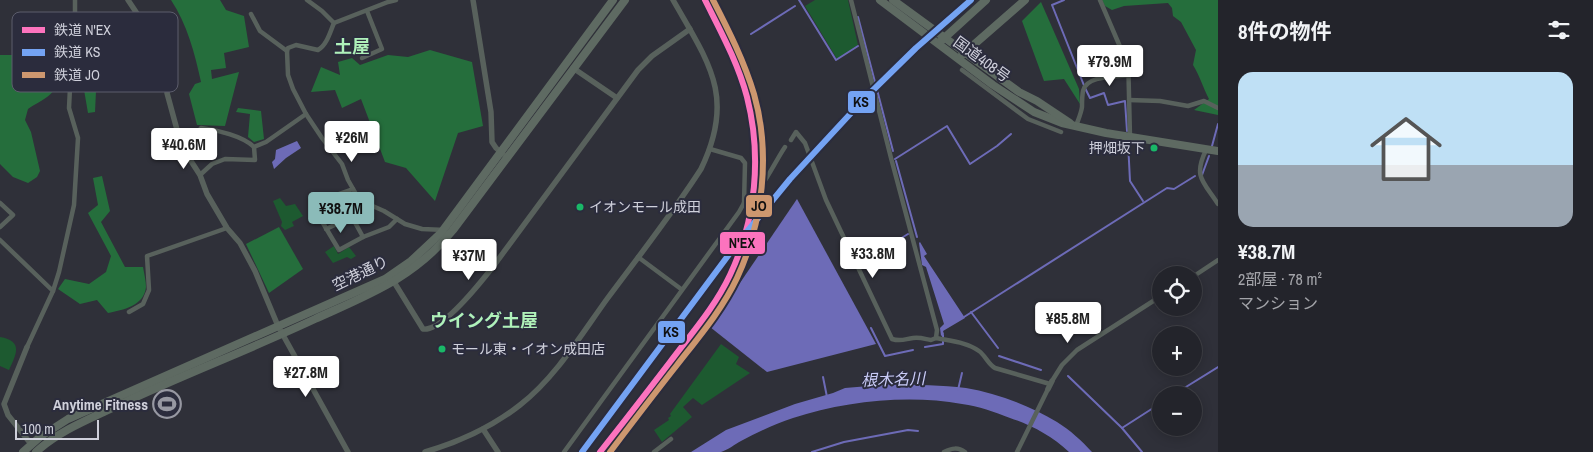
<!DOCTYPE html>
<html lang="ja">
<head>
<meta charset="utf-8">
<style>
  :root { --surface:#23242b; --page:#2b2c33; --text:#f1f3f6; --muted:#a3a4a9; --line:#404147; --accent:#8bbbb9 }
  body { margin:0; font-family:"Archivo Narrow","Noto Sans JP",sans-serif; background:var(--page); color:var(--text); height:100vh; display:flex; flex-direction:column; font-size:19px; white-space:nowrap }
  * { box-sizing:border-box; margin:0 }
  p { font-size:16px; color:var(--muted) }
  .icon { flex:none; width:28px; height:28px; fill:none; stroke:currentColor; stroke-width:2; stroke-linecap:round; stroke-linejoin:round }
  .map { position:relative; flex:1; overflow:hidden }
  .details { display:flex; flex-direction:column; background:var(--surface); width:375px }
  .details>* { flex:none }
  .buttons { position:absolute; left:1152px; top:266px; display:grid; gap:10px }
  .buttons a { display:grid; place-items:center; width:50px; height:50px; border-radius:50%; background:var(--surface); box-shadow:0 2px 12px #0003,0 0 0 1px var(--line); font-size:25px }
  .scale { position:absolute; left:15px; bottom:12px; width:84px; box-sizing:border-box; padding-left:5px; border:2px solid #cfd0db; border-top:0; font-size:14px; line-height:18px; white-space:nowrap; color:#cfd0db; -webkit-text-stroke:4px #2b2c3d; paint-order:stroke }
  .price { position:absolute; translate:-50% -42px; padding:0 11px; border-radius:5px; background:#fff; color:#222; font-size:16px; line-height:32px; filter:drop-shadow(0 1px 2px #0008) }
  .price::after { content:''; position:absolute; left:50%; top:30px; width:15px; height:11px; margin-left:-8px; background:inherit; clip-path:polygon(0 0,100% 0,50% 100%) }
  .price.current { background:var(--accent); color:#111 }
  ul { padding:0; list-style:none }
  li { display:grid; align-content:center; gap:10px; height:265px; padding:0 20px }
  li+li { border-top:1px solid var(--line) }
  li span { display:grid; place-items:center; height:155px; border-radius:15px; color:#555 }
  li>.icon { margin-inline-start:auto }
  span .icon { width:90px; height:90px; fill:#fffc; stroke-width:1 }
  li b { font-size:21px }
  h2 { display:flex; justify-content:space-between; align-items:center; height:60px; padding:0 20px; font-size:21px }
  main { display:flex; flex:1; min-height:0 }
  .map>svg:first-child { display:block }
</style>
</head>
<body>
<main>
<div class="map">
<svg width="1218" height="452" viewBox="0 0 1218 452">
  <rect width="100%" height="100%" fill="#2f3039"/>
  <g fill="#1d5a30">
    <polygon points="815,0 848,0 858,45 837,59 805,6"/>
    <polygon points="280,198 286,206 295,204 303,216 292,222 294,226 285,230 281,226 282,222 273,201"/>
    <polygon points="334,246 338,254 349,247 356,256 351,259 347,257 333,263 325,252"/>
    <path d="M0,337C24,341 16,355 9,370L0,366Z"/>
    <polygon points="721,344 739,357 736,364 750,373 702,405 693,398 683,407 692,417 662,442 654,430 669,420 668,418 671,416 670,414"/>
  </g>
  <g fill="#256e3c">
    <path d="M171,0H220L226,10L244,16L249,47L224,53L226,68L211,70L212,79L239,72L225,126L197,125L189,94L195,84L201,82C195,54 187,24 171,0Z"/>
    <path d="M1102,0H1218V115L1194,110L1209,99C1203,88 1200,76 1193,65L1196,50L1181,22L1173,16L1172,8L1168,3L1124,6L1112,10L1105,6Z"/>
    <polygon points="1041,2 1079,89 1080,104 1064,79 1044,81 1022,21"/>
    <polygon points="98,48 95,112 88,113 83,84 88,52"/>
    <polygon points="430,50 472,62 483,126 458,133 435,201 406,168 385,162 361,99 342,108 335,90 311,92 321,67 340,75 338,62 352,58 360,65 388,55 408,57"/>
    <path d="M0,55H12C15,59 18,65 22,69C32,78 46,70 57,70L60,76C55,97 44,98 28,109L25,120L31,132L40,171L37,177L28,183L13,177L0,164Z"/>
    <polygon points="238,108 261,111 264,139 254,142 248,137 250,114 236,112"/>
    <path d="M102,176L110,211L101,222L125,267H143C144,273 146,281 146,287C144,306 123,310 108,313L97,300L80,304L58,289L65,279L89,284L106,272L111,256L88,213L98,205L93,178Z"/>
    <polygon points="279,227 303,269 269,293 246,244"/>
  </g>
  <g fill="#6d6bb7">
    <polygon points="297,141 301,148 286,158 274,169 272,162 275,159 276,150"/>
    <polygon points="797,199 876,344 767,372 710,327"/>
    <polygon points="920,242 927,254 924,256 965,318 943,331 944,334 941,336 940,328 944,324 926,267 922,265 919,243"/>
    <path d="M893,384C917,385 942,385 966,388C997,393 1030,406 1057,422C1070,430 1082,441 1092,452H1069C1052,436 1031,425 1010,418C994,412 979,406 962,404C909,394 844,401 793,418C775,424 758,432 741,441C735,444 728,450 721,452C712,452 700,452 691,452L726,430L795,404L833,393L845,388Z"/>
  </g>
  <g fill="none" stroke-linecap="round" stroke-linejoin="round">
    <g stroke="#6d6bb7" stroke-width="2">
      <polyline points="799,0 836,60 858,46"/>
      <polyline points="1064,0 1052,5 1085,88 1090,98 1104,93 1108,105 1125,101 1127,131"/>
      <polyline points="858,17 893,151"/>
      <polyline points="751,34 795,6"/>
      <polyline points="1128,142 1130,181 1143,201"/>
      <polyline points="1212,146 1218,124"/>
      <polyline points="895,159 947,126 970,164 997,146 1011,134"/>
      <polyline points="896,161 917,237"/>
      <polyline points="1202,175 1209,156"/>
      <polyline points="862,268 869,258 908,234"/>
      <polyline points="971,312 998,348"/>
      <polyline points="964,317 1167,188 1174,189 1195,176"/>
      <polyline points="871,328 885,356 913,350"/>
      <polyline points="925,347 943,344 943,335"/>
      <polyline points="999,356 1041,370"/>
      <polyline points="1068,376 1122,428 1142,452"/>
      <polyline points="823,377 827,397"/>
      <polyline points="958,390 962,373"/>
      <polyline points="1173,395 1218,367"/>
      <polyline points="1122,428 1161,403"/>
      <polyline points="812,452 844,442 908,430 918,431"/>
    </g>
    <g stroke="#58615c" stroke-width="4.5">
      <polyline points="307,0 322,11 334,23"/>
      <polyline points="851,0 891,158 937,330 936,338"/>
      <polyline points="1100,0 1121,49 1128,54 1130,137"/>
      <path d="M251,14L260,31L287,51L288,48L296,45L318,50C327,45 330,32 334,23L388,2L396,0"/>
      <polyline points="287,51 288,75 293,89 306,114 322,138 342,164 348,180 356,194 368,204 384,211 405,224 422,229 445,230"/>
      <polyline points="362,58 382,49 367,11"/>
      <polyline points="962,70 1028,119 1061,132"/>
      <polyline points="1129,100 1160,101 1188,106 1204,101 1218,108"/>
      <path d="M1076,126C1078,120 1081,114 1082,107C1082,102 1082,96 1083,91C1086,75 1116,77 1129,75"/>
      <path d="M791,140L796,132L805,143L826,200L892,339C901,342 905,339 913,338C920,337 925,339 931,340L936,338C950,341 967,342 979,351C985,355 988,364 995,368L1050,384"/>
      <path d="M178,141L197,134L201,128C217,130 243,136 254,147"/>
      <path d="M1206,150C1193,177 1203,181 1218,204"/>
      <polyline points="200,175 212,164 225,159 255,160 254,147 266,142 306,114"/>
      <polyline points="353,189 336,195 314,208 339,250 363,237 389,227 397,219"/>
      <polyline points="0,203 13,215 0,227"/>
      <path d="M744,203C761,194 774,163 785,147"/>
      <polyline points="326,229 352,217 363,237"/>
      <polyline points="0,240 53,291 27,347"/>
      <polyline points="638,257 681,289"/>
      <polyline points="1194,276 1218,260"/>
      <polyline points="53,291 59,272 74,205 78,138 69,108 71,68 75,35 75,0"/>
      <polyline points="129,312 143,304 149,290 147,256 227,228"/>
      <polyline points="1052,381 1062,365 1077,350 1161,296"/>
      <polyline points="564,452 739,212 744,203 745,163 741,158 710,149"/>
      <polyline points="654,452 671,439"/>
      <path d="M944,452C952,448 958,447 965,452"/>
      <polyline points="1017,452 1048,389"/>
    </g>
    <g stroke="#58615c" stroke-width="5.5">
      <polyline points="128,0 142,21 159,39 166,59 170,77 167,93 179,137 178,141 200,175 207,194 227,228 240,243 255,271 278,326 348,452"/>
      <polyline points="473,0 491,112 492,142 496,148 503,154"/>
      <polyline points="573,68 617,98"/>
      <path d="M394,282L423,329C442,332 481,282 492,268L638,70L652,56L690,29"/>
      <polyline points="27,347 4,404 8,415 31,444"/>
      <polyline points="1048,389 1052,381"/>
      <polyline points="483,429 498,452"/>
      <path d="M425,452C459,442 492,427 520,405C555,378 581,335 607,299C639,256 672,214 701,169C736,97 709,63 673,0"/>
    </g>
    <g stroke="#5e6a62" stroke-width="8">
      <polyline points="880,0 993,85 1034,112 1062,123 1106,133 1218,151"/>
      <polyline points="893,0 1019,92 1037,101 1070,123"/>
      <polyline points="941,41 986,0"/>
      <polyline points="962,55 1025,0"/>
      <polyline points="23,452 40,437 68,419 385,279 411,261 441,233 613,0"/>
      <path d="M36,452C60,430 92,418 121,404C185,374 251,349 315,319C370,294 414,278 453,230L625,0"/>
    </g>
    <defs>
      <path id="rail-1" d="M600,452C624,422 647,392 670,362C691,334 715,307 730,275C756,220 762,156 747,97C738,63 721,32 705,0"/>
      <polyline id="rail-2" points="582,452 736,245 790,179 864,99 916,48 971,0"/>
      <path id="rail-3" d="M610,452C632,423 654,394 677,365C698,338 722,310 737,278C763,222 771,154 754,94C744,61 729,31 713,0"/>
    </defs>
    <use href="#rail-1" stroke="#2b2c3d" stroke-width="10"/>
    <use href="#rail-2" stroke="#2b2c3d" stroke-width="10"/>
    <use href="#rail-3" stroke="#2b2c3d" stroke-width="10"/>
    <use href="#rail-1" stroke="#fc73be" stroke-width="6"/>
    <use href="#rail-2" stroke="#74a3f3" stroke-width="6"/>
    <use href="#rail-3" stroke="#cd976f" stroke-width="6"/>
  </g>
  <defs>
    <symbol id="stadium-ring" viewBox="-11 -11 22 22"><circle r="9.5" fill="#2b2c3d" stroke="#9798a2" stroke-width="1.5"/><path d="M0-5a6.5 5 0 1 0 0 10a6.5 5 0 1 0 0-10ZM-3.5-1.8h7v3.6h-7Z" fill="#9798a2"/></symbol>
  </defs>
  <g fill-rule="evenodd">
    <use href="#stadium-ring" x="151" y="388" width="32" height="32"/>
  </g>
  <g fill="#1ab867" stroke="#2b2c3d" stroke-width="2">
    <circle cx="1154" cy="148" r="4.5"/>
    <circle cx="580" cy="207" r="4.5"/>
    <circle cx="442" cy="349" r="4.5"/>
  </g>
  <g text-anchor="middle" dominant-baseline="central" stroke-width="4" stroke-linejoin="round" paint-order="stroke">
    <g font-size="14" fill="#cfd0db" stroke="#2b2c3d" text-anchor="start">
      <text x="1145" y="148" text-anchor="end">押畑坂下</text>
      <text x="589" y="207">イオンモール成田</text>
      <text x="451" y="349">モール東・イオン成田店</text>
    </g>
    <g font-size="15" fill="#cfd0db" stroke="#2b2c3d">
      <text transform="translate(982 59) rotate(36)">国道408号</text>
      <text transform="translate(360 273) rotate(-26)">空港通り</text>
    </g>
    <g font-size="15" font-weight="bold" fill="#cfd0db" stroke="#2b2c3d" text-anchor="end">
      <text x="148" y="404">Anytime Fitness</text>
    </g>
    <g font-size="16" font-style="italic" fill="#caccf8" stroke="#2b2c3d">
      <text transform="translate(893 379) rotate(-2)">根木名川</text>
    </g>
    <g font-size="18" font-weight="bold" fill="#aff1ba" stroke="#2b2c3d">
      <text x="352" y="46">土屋</text>
      <text x="484" y="320">ウイング土屋</text>
    </g>
  </g>
  <rect x="12" y="12" width="166" height="80" rx="8" fill="#2b2c3d" stroke="#5c5d6c" stroke-width="1"/>
  <rect x="22" y="27" width="23" height="6" fill="#fc73be"/>
  <rect x="22" y="49" width="23" height="7" fill="#74a3f3"/>
  <rect x="22" y="72" width="23" height="6" fill="#cd976f"/>
  <g font-size="14" fill="#cfd0db">
    <text x="54" y="35">鉄道 N'EX</text>
    <text x="54" y="57">鉄道 KS</text>
    <text x="54" y="80">鉄道 JO</text>
  </g>
  <g stroke="#2b2c3d" stroke-width="2">
    <rect x="847" y="90" width="29" height="24" rx="5" fill="#74a3f3"/>
    <rect x="745" y="194" width="28" height="24" rx="5" fill="#cd976f"/>
    <rect x="719" y="231" width="47" height="24" rx="5" fill="#fc73be"/>
    <rect x="657" y="320" width="29" height="24" rx="5" fill="#74a3f3"/>
  </g>
  <g font-size="14" text-anchor="middle" font-weight="bold" fill="#111">
    <text x="861" y="107">KS</text>
    <text x="759" y="211">JO</text>
    <text x="742" y="248">N'EX</text>
    <text x="671" y="337">KS</text>
  </g>
</svg>
<div class="buttons">
<a><svg class="icon" aria-label="locate" viewBox="0 0 24 24"><circle cx="12" cy="12" r="6"/><path d="M12 2v4M12 18v4M2 12h4M18 12h4"/></svg></a>
<a>+</a>
<a>−</a>
</div>
<div class="scale">100 m</div>
<b class="price" style="left:1110px;top:87px">¥79.9M</b>
<b class="price" style="left:352px;top:163px">¥26M</b>
<b class="price" style="left:184px;top:170px">¥40.6M</b>
<b class="price current" style="left:341px;top:234px">¥38.7M</b>
<b class="price" style="left:873px;top:279px">¥33.8M</b>
<b class="price" style="left:469px;top:281px">¥37M</b>
<b class="price" style="left:1068px;top:344px">¥85.8M</b>
<b class="price" style="left:306px;top:398px">¥27.8M</b>
</div>
<section class="details">
<h2>8件の物件<svg class="icon" aria-label="filters" viewBox="0 0 24 24"><path d="M4 7h16M4 17h16"/><circle cx="9" cy="7" r="2"/><circle cx="15" cy="17" r="2"/></svg></h2>
<ul>
<li><span style="background:linear-gradient(#bfe0f5 60%,#9aa5b1 0)"><svg class="icon" aria-label="home" viewBox="0 0 24 24"><path d="M3 11l9-7 9 7M6 9v11h12V9"/></svg></span><div><b>¥38.7M</b><p>2部屋 · 78 m²</p><p>マンション</p></div></li>
</ul>
</section>
</main>
</body>
</html>
